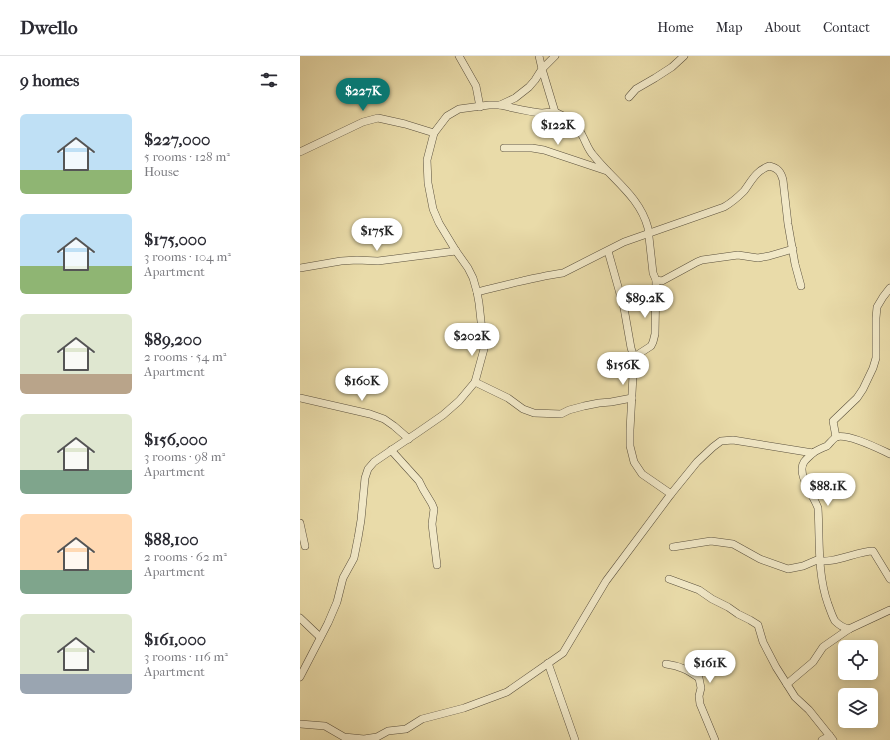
<!DOCTYPE html>
<html lang="en">
<head>
<meta charset="utf-8">
<style>
  :root { --surface:#fff; --page:#f2f2f3; --text:#2b2b33; --muted:#7c7c81; --line:#e1e1e2; --accent:#0f766e }
  body { margin:0; font-family:"IM FELL French Canon",serif; background:var(--page); color:var(--text); height:100vh; display:flex; flex-direction:column; font-size:15px; white-space:nowrap }
  * { box-sizing:border-box; margin:0 }
  p { font-size:13px; color:var(--muted) }
  .icon { flex:none; width:22px; height:22px; fill:none; stroke:currentColor; stroke-width:2; stroke-linecap:round; stroke-linejoin:round }
  .map { position:relative; flex:1; overflow:hidden }
  .panel { display:flex; flex-direction:column; background:var(--surface); width:300px }
  .panel>* { flex:none }
  .controls { position:absolute; left:538px; top:584px; display:grid; gap:8px }
  .controls a { display:grid; place-items:center; width:40px; height:40px; border-radius:6px; background:var(--surface); box-shadow:0 2px 10px #0003; font-size:20px }
  .price { position:absolute; translate:-50% -34px; padding:0 9px; border-radius:14px; background:#fff; color:#222; font-size:13px; line-height:26px; filter:drop-shadow(0 1px 2px #0008) }
  .price::after { content:''; position:absolute; left:50%; top:24px; width:12px; height:9px; margin-left:-6px; background:inherit; clip-path:polygon(0 0,100% 0,50% 100%) }
  .price.selected { background:var(--accent); color:#fff }
  ul { padding:0; list-style:none }
  li { display:flex; align-items:center; gap:12px; height:100px; padding:0 20px }
  li span { display:grid; place-items:center; flex:none; width:112px; height:80px; border-radius:6px; color:#555 }
  li>.icon { margin-inline-start:auto }
  span .icon { width:48px; height:48px; fill:#fffc; stroke-width:1 }
  li b { font-size:17px }
  h2 { display:flex; justify-content:space-between; align-items:center; height:48px; padding:0 20px; font-size:17px }
  header { display:flex; align-items:center; gap:24px; box-sizing:border-box; height:56px; padding:0 20px; background:var(--surface); border-bottom:1px solid var(--line) }
  header strong { font-size:19px }
  nav { display:flex; gap:22px; margin-inline-start:auto; font-size:14px }
  main { display:flex; flex:1; min-height:0 }
  .map>svg:first-child { display:block }
</style>
</head>
<body>
<header>
<strong>Dwello</strong>
<nav><a>Home</a><a>Map</a><a>About</a><a>Contact</a></nav>
</header>
<main>
<section class="panel">
<h2>9 homes<svg class="icon" aria-label="filters" viewBox="0 0 24 24"><path d="M4 7h16M4 17h16"/><circle cx="9" cy="7" r="2"/><circle cx="15" cy="17" r="2"/></svg></h2>
<ul>
<li><span style="background:linear-gradient(#bfe0f5 70%,#8fb573 0)"><svg class="icon" aria-label="home" viewBox="0 0 24 24"><path d="M3 11l9-7 9 7M6 9v11h12V9"/></svg></span><div><b>$227,000</b><p>5 rooms · 128 m²</p><p>House</p></div></li>
<li><span style="background:linear-gradient(#bfe0f5 65%,#8fb573 0)"><svg class="icon" aria-label="home" viewBox="0 0 24 24"><path d="M3 11l9-7 9 7M6 9v11h12V9"/></svg></span><div><b>$175,000</b><p>3 rooms · 104 m²</p><p>Apartment</p></div></li>
<li><span style="background:linear-gradient(#dfe7d0 75%,#b9a48a 0)"><svg class="icon" aria-label="home" viewBox="0 0 24 24"><path d="M3 11l9-7 9 7M6 9v11h12V9"/></svg></span><div><b>$89,200</b><p>2 rooms · 54 m²</p><p>Apartment</p></div></li>
<li><span style="background:linear-gradient(#dfe7d0 70%,#7fa58c 0)"><svg class="icon" aria-label="home" viewBox="0 0 24 24"><path d="M3 11l9-7 9 7M6 9v11h12V9"/></svg></span><div><b>$156,000</b><p>3 rooms · 98 m²</p><p>Apartment</p></div></li>
<li><span style="background:linear-gradient(#ffd9b3 70%,#7fa58c 0)"><svg class="icon" aria-label="home" viewBox="0 0 24 24"><path d="M3 11l9-7 9 7M6 9v11h12V9"/></svg></span><div><b>$88,100</b><p>2 rooms · 62 m²</p><p>Apartment</p></div></li>
<li><span style="background:linear-gradient(#dfe7d0 75%,#9aa5b1 0)"><svg class="icon" aria-label="home" viewBox="0 0 24 24"><path d="M3 11l9-7 9 7M6 9v11h12V9"/></svg></span><div><b>$161,000</b><p>3 rooms · 116 m²</p><p>Apartment</p></div></li>
</ul>
</section>
<div class="map">
<svg width="590" height="684" viewBox="0 0 590 684">
  <rect width="100%" height="100%" fill="#e9dba9"/>
  <filter id="stains"><feTurbulence type="fractalNoise" baseFrequency=".005" numOctaves="4"/><feColorMatrix values="0 0 0 0 .2 0 0 0 0 .09 0 0 0 0 .02 0 0 0 .5 -.17"/></filter>
  <radialGradient id="worn" r=".72"><stop offset=".6" stop-color="#630" stop-opacity="0"/><stop offset="1" stop-color="#630" stop-opacity=".3"/></radialGradient>
  <g fill="none" stroke-linecap="round" stroke-linejoin="round">
    <defs>
      <g id="street">
        <polyline points="159,0 176,30 180,51"/>
        <polyline points="255,0 242,13 255,56"/>
        <polyline points="329,41 336,33 355,22 372,11 384,0"/>
        <path d="M200,49C213,52 230,56 242,57C247,57 253,55 257,57C268,62 277,68 282,79C286,86 288,94 294,100C313,124 340,141 348,172L353,217L356,224L362,225L397,206L402,204L438,199L458,202L469,200L493,193"/>
        <polyline points="204,92 232,92 244,94 307,115"/>
        <polyline points="0,96 63,66 78,62 105,68 134,77"/>
        <polyline points="308,195 324,252 331,292 334,301 330,374 330,390 334,406 342,418 371,438"/>
        <polyline points="0,212 41,205 57,204 78,205 156,195"/>
        <path d="M177,236C206,229 234,221 263,217L324,186L424,151C431,147 438,141 444,135C452,124 456,115 469,110C478,112 481,116 483,124L488,168L495,208L501,230"/>
        <polyline points="334,301 351,290 353,286 355,278 356,224"/>
        <polyline points="175,326 208,342 223,353 234,357 261,358 269,354 284,350 299,347 311,346 332,342"/>
        <polyline points="0,342 70,358 84,363 94,370 109,383"/>
        <polyline points="536,381 533,365 557,342 563,333 573,312 576,302 576,262 577,251 583,241 590,232"/>
        <polyline points="91,394 119,425 123,433 132,448 134,453 132,468 137,509"/>
        <path d="M513,397C510,400 506,403 504,406C496,418 514,440 518,452C520,484 517,517 528,548C530,553 532,560 535,565C539,569 544,572 549,573"/>
        <polyline points="0,467 5,490"/>
        <path d="M373,491L411,485L433,488L460,503L488,513L503,510L517,504C530,509 558,495 573,495L576,500L590,523"/>
        <polyline points="369,523 399,534 412,543 428,551 438,558 450,564 458,569 463,586 476,611 495,641 509,654 533,684"/>
        <polyline points="0,562 20,581"/>
        <polyline points="248,607 275,684"/>
        <path d="M366,608C380,610 388,614 399,622L401,632L399,640L400,648L415,684"/>
        <polyline points="0,621 28,567 37,546 43,522 54,502 58,482 61,464 65,422 68,413 74,406 99,389 117,377 143,359 159,345 175,326 184,293 179,247 177,236 173,222 168,212 156,195 139,167 133,153 128,127 127,104 134,77 147,60 159,53 189,49 200,49 215,42 229,31 235,24 242,13 239,0"/>
        <polyline points="487,628 513,606 523,591 549,573 590,554"/>
        <path d="M0,668L25,670L44,681L64,683L77,681L88,675L106,673L122,663L164,652L207,636L263,597L306,525L371,438L397,406L413,391L421,385L433,384L513,397C517,394 522,392 527,390C530,387 533,383 536,381C548,377 579,393 590,398"/>
        <polyline points="522,684 530,680"/>
      </g>
    </defs>
    <use href="#street" stroke="#5a503d" stroke-width="8"/>
    <use href="#street" stroke="#f1e8c7" stroke-width="7"/>
  </g>
  <rect width="100%" height="100%" filter="url(#stains)"/>
  <rect width="100%" height="100%" fill="url(#worn)"/>
</svg>
<div class="controls">
<a><svg class="icon" aria-label="locate" viewBox="0 0 24 24"><circle cx="12" cy="12" r="6"/><path d="M12 2v4M12 18v4M2 12h4M18 12h4"/></svg></a>
<a><svg class="icon" aria-label="layers" viewBox="0 0 24 24"><path d="M12 4l9 5-9 5-9-5zM3 14l9 5 9-5"/></svg></a>
</div>
<b class="price selected" style="left:63px;top:56px">$227K</b>
<b class="price" style="left:258px;top:90px">$122K</b>
<b class="price" style="left:77px;top:196px">$175K</b>
<b class="price" style="left:345px;top:263px">$89.2K</b>
<b class="price" style="left:172px;top:301px">$202K</b>
<b class="price" style="left:323px;top:330px">$156K</b>
<b class="price" style="left:62px;top:346px">$160K</b>
<b class="price" style="left:528px;top:451px">$88.1K</b>
<b class="price" style="left:410px;top:628px">$161K</b>
</div>
</main>
</body>
</html>
